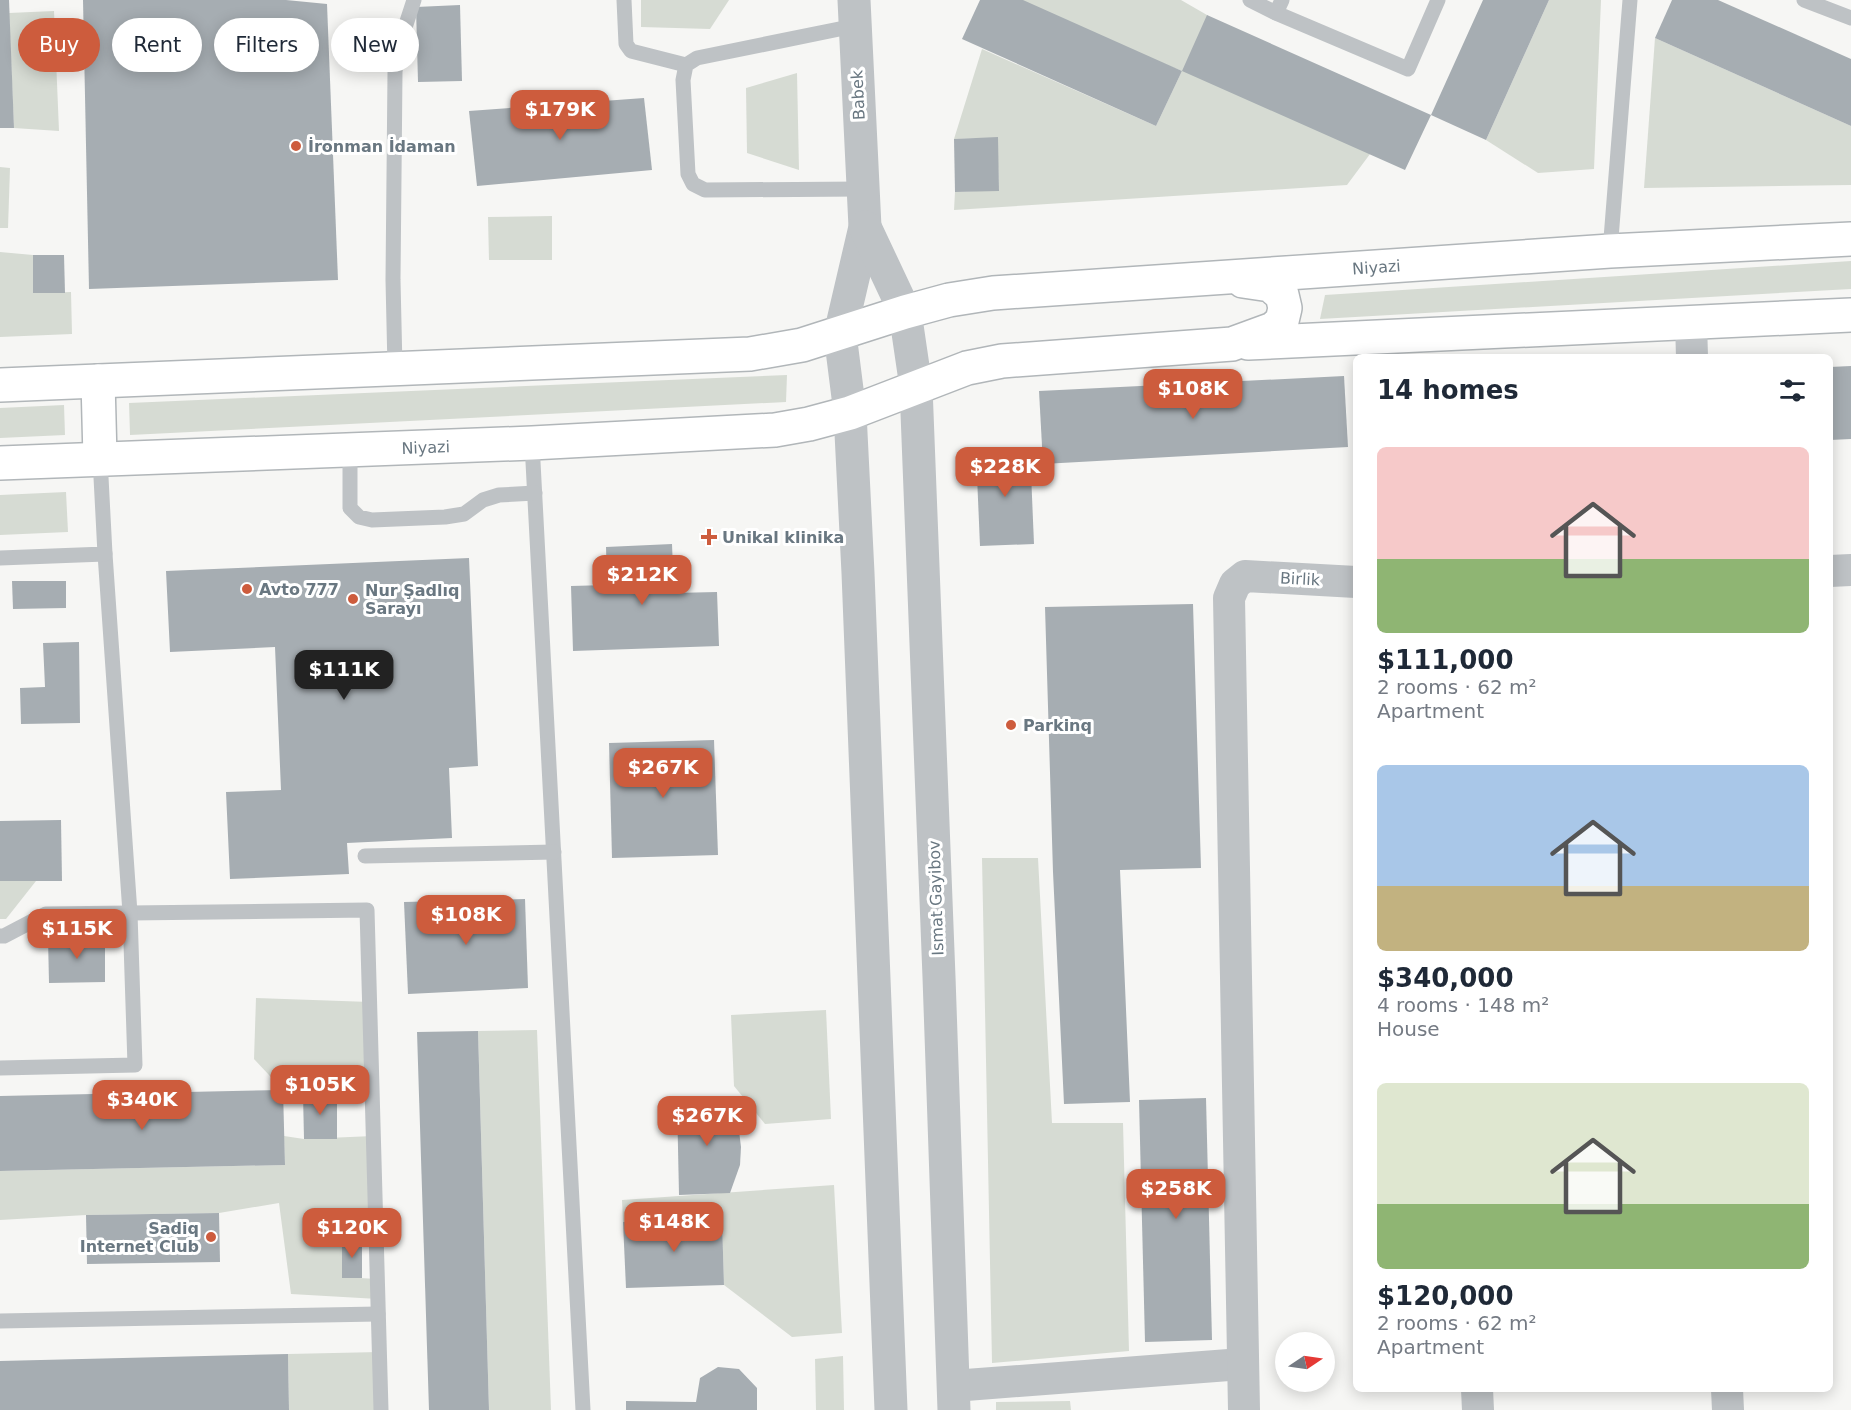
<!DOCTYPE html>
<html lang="en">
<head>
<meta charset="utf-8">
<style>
  :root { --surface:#fff; --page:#f6f6f7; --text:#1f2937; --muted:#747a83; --accent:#cd5c3d }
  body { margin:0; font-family:"DejaVu Sans",sans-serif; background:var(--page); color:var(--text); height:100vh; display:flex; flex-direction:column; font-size:22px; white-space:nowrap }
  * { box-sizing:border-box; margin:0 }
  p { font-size:20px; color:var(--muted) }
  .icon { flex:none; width:33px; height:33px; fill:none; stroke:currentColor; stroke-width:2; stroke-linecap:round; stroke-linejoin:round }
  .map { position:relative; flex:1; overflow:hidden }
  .drawer { position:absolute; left:1353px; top:354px; width:480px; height:1038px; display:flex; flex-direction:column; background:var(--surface); border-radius:9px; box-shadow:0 3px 15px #0003 }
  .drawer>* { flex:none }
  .banner { position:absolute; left:18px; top:18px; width:570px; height:54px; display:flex; gap:12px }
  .needle { width:39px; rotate:77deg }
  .controls { position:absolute; left:1275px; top:1332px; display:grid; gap:12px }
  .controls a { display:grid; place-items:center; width:60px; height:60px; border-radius:50%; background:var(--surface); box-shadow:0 3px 15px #0003; font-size:30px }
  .price { position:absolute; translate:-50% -51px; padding:0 14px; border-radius:12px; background:var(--accent); color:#fff; font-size:20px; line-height:39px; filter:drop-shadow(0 2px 3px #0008) }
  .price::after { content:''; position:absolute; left:50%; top:36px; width:18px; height:14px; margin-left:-9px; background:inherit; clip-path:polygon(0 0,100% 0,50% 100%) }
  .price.current { background:#222; color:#fff }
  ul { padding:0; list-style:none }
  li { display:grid; align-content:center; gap:12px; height:318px; padding:0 24px }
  li span { display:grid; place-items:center; height:186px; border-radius:9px; color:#555 }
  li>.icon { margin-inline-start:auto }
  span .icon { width:108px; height:108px; fill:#fffc; stroke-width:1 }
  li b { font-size:26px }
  h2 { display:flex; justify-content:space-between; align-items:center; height:72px; padding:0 24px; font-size:26px }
  .pill { padding:0 21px; border-radius:27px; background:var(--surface); box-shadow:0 3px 15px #0003; font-size:21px; line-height:54px }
  .pill.current { background:var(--accent); color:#fff }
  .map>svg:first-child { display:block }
</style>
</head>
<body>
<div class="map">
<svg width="1851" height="1410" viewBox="0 0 1851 1410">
  <rect width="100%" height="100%" fill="#f6f6f4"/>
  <g fill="#d6dbd3">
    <polygon points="641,0 729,0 710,29 641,27"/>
    <polygon points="1004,0 1181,0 1207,15 1370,154 1347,185 954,210 955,192 999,190 997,138 954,139 982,49 1156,126 1182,71"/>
    <polygon points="1549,0 1601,0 1594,169 1538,173 1486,140"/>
    <polygon points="54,11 59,131 14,128 9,13"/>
    <polygon points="1655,38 1851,126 1851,185 1644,188"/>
    <polygon points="797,73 799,170 747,153 746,88"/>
    <polygon points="0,167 10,168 8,228 0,228"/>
    <polygon points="552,216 552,260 489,260 488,217"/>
    <polygon points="0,252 33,255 34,293 71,292 72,334 0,337"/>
    <polygon points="1851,261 1851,289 1320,319 1325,295"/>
    <polygon points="787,375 786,402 130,435 129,403"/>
    <polygon points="64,405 65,435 0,438 0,408"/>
    <polygon points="66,492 68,532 0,535 0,495"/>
    <polygon points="982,858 1038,858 1052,1123 1123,1123 1129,1351 992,1363"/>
    <polygon points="0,881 36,881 6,919 0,919"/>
    <polygon points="256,998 370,1002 372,1093 303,1094 283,1090 254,1059"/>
    <polygon points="826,1010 831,1119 765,1124 734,1086 731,1015"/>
    <polygon points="537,1030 551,1410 489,1410 478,1031"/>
    <polygon points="284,1136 304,1139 373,1136 376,1239 342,1240 342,1277 377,1279 378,1299 291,1294 279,1203 219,1213 86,1215 0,1220 0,1171 285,1165"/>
    <polygon points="834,1185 842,1333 792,1337 724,1285 722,1219 623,1222 622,1200"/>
    <polygon points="379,1352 381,1410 289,1410 288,1354"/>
    <polygon points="843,1356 844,1410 816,1410 815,1359"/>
    <polygon points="1070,1401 1071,1410 996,1410 996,1402"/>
  </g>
  <g fill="#a6adb2">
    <polygon points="0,0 9,0 14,128 0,128"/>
    <polygon points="83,0 286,0 327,4 338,280 89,289"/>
    <polygon points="980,0 1023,0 1182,71 1156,126 962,39"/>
    <polygon points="1483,0 1549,0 1486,140 1431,115 1405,170 1182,71 1207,15 1431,115"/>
    <polygon points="1672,0 1718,0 1851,59 1851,126 1655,38"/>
    <polygon points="460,5 462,81 418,82 416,7"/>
    <polygon points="644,98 652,170 477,186 469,111"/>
    <polygon points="998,137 999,191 955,192 954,139"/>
    <polygon points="33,255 64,255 65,293 33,293"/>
    <polygon points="1851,366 1851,439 1830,440 1830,367"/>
    <polygon points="1344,376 1348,447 1043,464 1039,391"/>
    <polygon points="1030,449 1034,544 980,546 976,452"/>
    <polygon points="672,544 674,593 717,592 719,646 573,651 571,586 607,585 606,547"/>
    <polygon points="469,558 478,766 449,768 452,838 347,843 349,874 230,879 226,792 281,790 275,647 170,652 166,571"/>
    <polygon points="12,581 66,581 66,608 13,609"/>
    <polygon points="1193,604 1201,868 1120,870 1130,1102 1064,1104 1053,872 1045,607"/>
    <polygon points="79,642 80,723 21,724 20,688 45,687 43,643"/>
    <polygon points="714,740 718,855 612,858 609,743"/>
    <polygon points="61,820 62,881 0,881 0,821"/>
    <polygon points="525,899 528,988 408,994 404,902"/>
    <polygon points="105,937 105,982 49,983 48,938"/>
    <polygon points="478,1031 489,1410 429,1410 417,1032"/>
    <polygon points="283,1090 285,1165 0,1171 0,1096"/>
    <polygon points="303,1094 337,1094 337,1139 304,1139"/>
    <polygon points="1206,1098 1212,1340 1145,1342 1139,1100"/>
    <polygon points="677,1101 730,1101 738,1123 741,1147 740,1165 730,1193 679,1195"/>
    <polygon points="219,1213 220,1262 87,1264 86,1215"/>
    <polygon points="722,1219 724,1285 626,1288 623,1222"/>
    <rect x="342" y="1240" width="20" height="38"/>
    <polygon points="288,1354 289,1410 0,1410 0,1361"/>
    <polygon points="718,1367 739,1369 757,1388 757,1410 626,1410 626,1401 696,1402 700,1378"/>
  </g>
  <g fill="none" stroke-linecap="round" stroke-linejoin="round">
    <defs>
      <g id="secondary">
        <polyline points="1248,343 1851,315"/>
        <polyline points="98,381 100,458"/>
        <path id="s1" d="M0,385L750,354L802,345L905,312L949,300L993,293L1610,251L1851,239"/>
        <path id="s2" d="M0,463L532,443L775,430L809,424L850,413L967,368L1002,361L1232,344L1273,329L1282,321L1285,308L1282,295L1270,285L1243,281"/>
      </g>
    </defs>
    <use href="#secondary" stroke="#b1b6b9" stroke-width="36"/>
    <g stroke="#bec2c5" stroke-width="15">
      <polyline points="624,0 626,44 631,51 686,65"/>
      <polyline points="1250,0 1276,13"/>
      <polyline points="1282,0 1276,13 1408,69 1438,0"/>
      <polyline points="1804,0 1851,18"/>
      <polyline points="854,26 697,58 686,65 683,80 688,174 693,184 705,190 862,189"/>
      <polyline points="1610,251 1630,0"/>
      <polyline points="395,368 393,280 395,72 397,52 414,0"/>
      <polyline points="532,443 583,1410"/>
      <polyline points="350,450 350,508 359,517 372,520 445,517 464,514 483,500 499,495 535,493"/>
      <polyline points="105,554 130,913 367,910 381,1410"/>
      <polyline points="0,558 105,554 100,458"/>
      <polyline points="365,856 554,852"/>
      <polyline points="0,936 4,936 46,914 130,913 135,1065 0,1068"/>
      <polyline points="0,1321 378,1314"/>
    </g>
    <g stroke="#bec2c5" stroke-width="32">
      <polyline points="1691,322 1692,357"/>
      <polyline points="1830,571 1851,570"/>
      <polyline points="953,1386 1242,1364"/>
      <polyline points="1477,1389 1478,1410"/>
      <polyline points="1727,1389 1728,1410"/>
      <polyline points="1244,1410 1229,598 1235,584 1245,576 1356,582"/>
    </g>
    <g stroke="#bec2c5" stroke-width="33">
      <polyline points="854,0 865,227 840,334 850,413 858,573 891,1410"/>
      <polyline points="865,227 905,312 916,387 939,977 954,1410"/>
    </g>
    <use href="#secondary" stroke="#fff" stroke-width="33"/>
  </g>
  <g fill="#cd5c3d" stroke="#fff" stroke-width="2">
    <circle cx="296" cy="146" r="6"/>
    <path d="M706 528h6v6h6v6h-6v6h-6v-6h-6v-6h6z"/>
    <circle cx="247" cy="589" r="6"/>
    <circle cx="353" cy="599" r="6"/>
    <circle cx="1011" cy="725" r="6"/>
    <circle cx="211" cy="1237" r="6"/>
  </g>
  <g text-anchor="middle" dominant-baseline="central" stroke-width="6" stroke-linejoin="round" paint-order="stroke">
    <g font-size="16" fill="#697781" stroke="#fff">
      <text transform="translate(858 95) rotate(-93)">Babek</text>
      <text stroke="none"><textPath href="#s1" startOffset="1386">Niyazi</textPath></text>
      <text stroke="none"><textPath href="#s2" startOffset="426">Niyazi</textPath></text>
      <text transform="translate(1300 579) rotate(3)">Birlik</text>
      <text transform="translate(936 898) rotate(-92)">Ismat Gayibov</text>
    </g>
    <g font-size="16" font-weight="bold" fill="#697781" stroke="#fff" text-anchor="start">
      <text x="308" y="146">İronman İdaman</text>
      <text x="722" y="537">Unikal klinika</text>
      <text x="259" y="589">Avto 777</text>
      <text x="365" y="590">Nur Şadlıq<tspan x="365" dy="18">Sarayı</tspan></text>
      <text x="1023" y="725">Parkinq</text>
      <text x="199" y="1228" text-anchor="end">Sadiq<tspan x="199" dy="18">Internet Club</tspan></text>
    </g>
  </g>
</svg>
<div class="controls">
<a><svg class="needle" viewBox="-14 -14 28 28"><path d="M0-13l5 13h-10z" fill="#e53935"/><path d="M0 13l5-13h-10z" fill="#747a83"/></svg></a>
</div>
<b class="price" style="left:560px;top:141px">$179K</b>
<b class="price" style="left:1193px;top:420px">$108K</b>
<b class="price" style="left:1005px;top:498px">$228K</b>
<b class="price" style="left:642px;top:606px">$212K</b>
<b class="price current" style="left:344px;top:701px">$111K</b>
<b class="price" style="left:663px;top:799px">$267K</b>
<b class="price" style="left:466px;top:946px">$108K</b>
<b class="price" style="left:77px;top:960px">$115K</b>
<b class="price" style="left:320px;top:1116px">$105K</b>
<b class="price" style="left:142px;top:1131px">$340K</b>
<b class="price" style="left:707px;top:1147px">$267K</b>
<b class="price" style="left:1176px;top:1220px">$258K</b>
<b class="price" style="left:674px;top:1253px">$148K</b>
<b class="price" style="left:352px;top:1259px">$120K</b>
<div class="banner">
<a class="pill current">Buy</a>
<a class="pill">Rent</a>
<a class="pill">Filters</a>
<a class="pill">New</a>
</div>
<section class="drawer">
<h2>14 homes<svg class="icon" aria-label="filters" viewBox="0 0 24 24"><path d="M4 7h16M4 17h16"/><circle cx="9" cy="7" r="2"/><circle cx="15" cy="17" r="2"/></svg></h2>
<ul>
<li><span style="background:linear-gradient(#f6c9c9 60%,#8fb573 0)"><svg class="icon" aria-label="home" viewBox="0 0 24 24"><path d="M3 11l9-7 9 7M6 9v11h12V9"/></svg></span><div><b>$111,000</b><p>2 rooms · 62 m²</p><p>Apartment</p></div></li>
<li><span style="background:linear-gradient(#a9c7e8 65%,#c2b280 0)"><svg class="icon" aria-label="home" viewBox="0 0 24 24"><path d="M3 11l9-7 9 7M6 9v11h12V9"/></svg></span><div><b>$340,000</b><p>4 rooms · 148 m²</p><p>House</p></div></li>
<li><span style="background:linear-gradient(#dfe7d0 65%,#8fb573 0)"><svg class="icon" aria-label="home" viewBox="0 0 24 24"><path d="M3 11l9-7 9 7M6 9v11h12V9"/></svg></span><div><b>$120,000</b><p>2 rooms · 62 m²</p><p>Apartment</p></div></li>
</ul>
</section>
</div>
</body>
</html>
